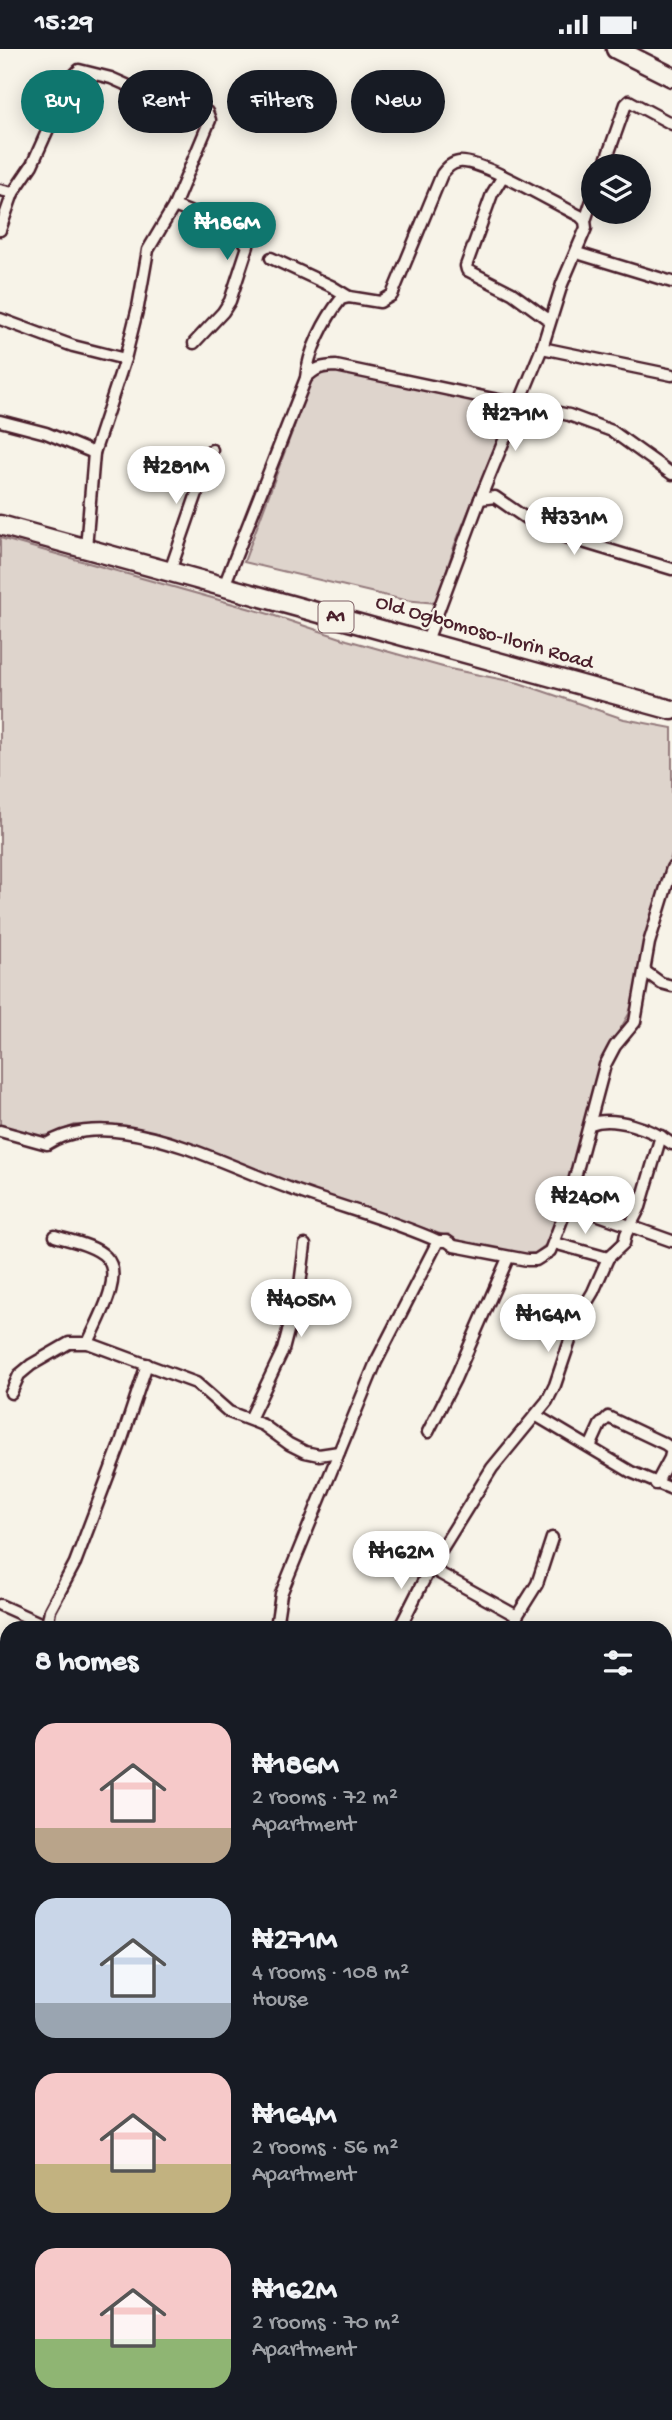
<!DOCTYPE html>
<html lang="en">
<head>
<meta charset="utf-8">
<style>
  :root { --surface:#171b24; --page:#242831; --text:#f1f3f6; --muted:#9ea1a6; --accent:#0f766e }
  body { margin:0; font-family:"Gochi Hand",sans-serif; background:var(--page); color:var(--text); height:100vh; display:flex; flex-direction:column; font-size:26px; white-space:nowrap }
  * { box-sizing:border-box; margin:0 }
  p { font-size:23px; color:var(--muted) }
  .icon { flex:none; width:38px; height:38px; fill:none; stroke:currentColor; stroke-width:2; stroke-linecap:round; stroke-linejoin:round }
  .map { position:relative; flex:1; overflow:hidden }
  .details { position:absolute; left:0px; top:1572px; width:672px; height:800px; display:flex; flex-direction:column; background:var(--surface); border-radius:21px 21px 0 0; box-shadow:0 4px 18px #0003 }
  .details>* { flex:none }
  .banner { position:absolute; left:21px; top:21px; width:630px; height:63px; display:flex; gap:14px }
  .tools { position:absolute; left:581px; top:105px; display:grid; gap:14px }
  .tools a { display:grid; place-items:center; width:70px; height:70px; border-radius:50%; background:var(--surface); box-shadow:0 4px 18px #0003; font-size:35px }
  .price { position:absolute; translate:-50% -60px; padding:0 16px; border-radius:24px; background:#fff; color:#222; font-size:23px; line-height:46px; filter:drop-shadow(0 2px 4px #0008) }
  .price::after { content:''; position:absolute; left:50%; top:42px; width:21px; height:16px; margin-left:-10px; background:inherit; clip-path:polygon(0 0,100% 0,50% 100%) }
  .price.current { background:var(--accent); color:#fff }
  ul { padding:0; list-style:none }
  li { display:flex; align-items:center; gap:21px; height:175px; padding:0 35px }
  li span { display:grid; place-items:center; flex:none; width:196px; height:140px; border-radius:21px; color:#555 }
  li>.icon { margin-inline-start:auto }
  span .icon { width:84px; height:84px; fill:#fffc; stroke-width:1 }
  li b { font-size:30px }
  h2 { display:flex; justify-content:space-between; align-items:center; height:84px; padding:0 35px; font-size:30px }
  .pill { padding:0 24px; border-radius:32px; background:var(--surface); box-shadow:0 4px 18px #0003; font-size:24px; line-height:63px }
  .pill.current { background:var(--accent); color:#fff }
  .status { display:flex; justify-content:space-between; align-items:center; height:49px; padding:0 35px; background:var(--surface); direction:ltr }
  .status svg { height:19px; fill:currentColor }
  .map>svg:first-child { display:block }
</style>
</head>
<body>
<div class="status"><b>15:29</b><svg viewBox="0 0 49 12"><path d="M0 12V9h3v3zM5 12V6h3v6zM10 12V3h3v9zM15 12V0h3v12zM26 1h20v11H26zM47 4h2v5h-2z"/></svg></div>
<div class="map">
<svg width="672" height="2371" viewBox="0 0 672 2371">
  <rect width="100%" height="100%" fill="#f7f3e8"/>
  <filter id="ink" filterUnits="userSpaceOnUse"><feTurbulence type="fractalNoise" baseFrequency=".0143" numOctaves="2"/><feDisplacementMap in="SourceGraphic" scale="14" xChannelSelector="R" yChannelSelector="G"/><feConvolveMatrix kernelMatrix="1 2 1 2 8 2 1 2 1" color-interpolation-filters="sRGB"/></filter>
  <g filter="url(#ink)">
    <g fill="#ded4cc" stroke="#947a7c" stroke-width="2">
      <polygon points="326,322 343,323 504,357 510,361 455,495 436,554 404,551 244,513 295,375 305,340 313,328"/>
      <polygon points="0,489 269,565 347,591 450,620 519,634 624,670 672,679 672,804 629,965 603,1010 566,1149 547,1195 535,1204 513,1206 458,1191 300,1138 157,1083 75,1076 53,1085 34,1089 0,1078"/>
    </g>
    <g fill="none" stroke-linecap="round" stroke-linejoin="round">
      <defs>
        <g id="street">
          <polyline points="604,117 626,55 629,52 672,75"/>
          <polyline points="503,127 492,145 466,217 467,221 512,244 549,271"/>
          <polyline points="0,141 13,144 32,116 71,29 79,21 111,29 154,48 207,63 210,71 174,157 148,201 138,258 125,310 94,404 86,499"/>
          <polyline points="174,157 235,181 248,197 230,252 223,263 194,294"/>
          <polyline points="585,172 593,148"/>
          <polyline points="0,181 13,144"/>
          <polyline points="577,204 672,233"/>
          <polyline points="271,209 331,237 349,248"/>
          <polyline points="0,270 73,297 125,310"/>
          <polyline points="542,299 672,326"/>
          <path d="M306,329C315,319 323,317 336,317L569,366L612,382L672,425"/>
          <polyline points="0,372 46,384 94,404"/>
          <polyline points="480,450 495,448 543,481 672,520"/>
          <polyline points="170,522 212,401"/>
          <path d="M224,537L306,329C308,303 325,270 341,250L349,248L380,253L392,246L442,125C447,119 451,114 459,113C481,110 557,156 580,167L585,172L586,179L562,235L542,299L480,450L427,592"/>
          <polyline points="646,923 661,934 672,937"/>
          <path d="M590,1075C614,1066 652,1080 672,1095"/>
          <path d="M0,1082L47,1095C68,1081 99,1079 124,1083C180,1091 234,1119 286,1138C336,1157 389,1170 438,1192"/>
          <polyline points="568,1155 672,1192"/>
          <path d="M55,1187C70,1192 95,1196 106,1208C125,1227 97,1273 88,1294"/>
          <polyline points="554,1194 608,1209"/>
          <polyline points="11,1344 19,1326 31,1316 69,1294 88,1294 196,1334 229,1363 263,1376 289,1395 305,1403 319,1406 339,1403"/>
          <polyline points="537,1367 631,1423 672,1440"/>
          <polyline points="250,1370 283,1301 300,1236 305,1196"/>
          <polyline points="428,1383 455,1330 508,1209"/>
          <polyline points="590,1398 600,1376 608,1368 665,1395 672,1400 670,1409 656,1435"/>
          <polyline points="430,1519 517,1567 513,1578"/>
          <polyline points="0,1556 49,1578"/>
          <polyline points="517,1567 537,1535 552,1489"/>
          <polyline points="50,1578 48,1572 50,1561 75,1514 121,1393 147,1315"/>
          <polyline points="276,1578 281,1545 376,1313 438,1192 447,1192 454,1197 527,1211 536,1211 550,1202 568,1155 605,1016 615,997 635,973 649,894 672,819"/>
          <polyline points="400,1578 430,1519 492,1419 547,1352 555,1336 578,1268 593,1243 608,1209 624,1194 626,1185 640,1158 661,1087"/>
          <polyline points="665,1668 672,1656"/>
          <polyline points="0,1740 7,1726"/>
          <polyline points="0,1752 0,1775"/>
          <polyline points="0,1828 7,1834"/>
          <polyline points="665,2114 672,2111"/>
          <polyline points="450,2364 456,2371"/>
        </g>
        <g id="highway">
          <polyline points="616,0 672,28"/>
          <polyline points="0,476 672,661"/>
        </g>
      </defs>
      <use href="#street" stroke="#4a1f2b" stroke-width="15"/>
      <use href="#highway" stroke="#4a1f2b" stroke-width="23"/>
      <use href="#street" stroke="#f7f3e8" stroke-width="10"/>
      <use href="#highway" stroke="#f7f3e8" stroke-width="18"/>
    </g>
  </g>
  <g text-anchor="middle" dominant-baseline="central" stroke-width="5" stroke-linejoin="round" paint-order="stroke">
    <rect fill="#f7f3e8" stroke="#7e5f64" stroke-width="2" x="318.5" y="552.5" width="35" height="31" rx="5"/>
    <g font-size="19" font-weight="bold" fill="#4a1f2b">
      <text x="336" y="568">A1</text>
    </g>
    <g font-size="21" fill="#4a1f2b" stroke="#f7f3e8">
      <text transform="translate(484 585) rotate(16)">Old Ogbomoso-Ilorin Road</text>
    </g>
  </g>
</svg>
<div class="tools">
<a><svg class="icon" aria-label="layers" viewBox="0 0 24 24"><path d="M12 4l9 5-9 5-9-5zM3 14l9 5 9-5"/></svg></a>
</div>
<b class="price current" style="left:227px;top:213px">₦186M</b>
<b class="price" style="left:515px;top:404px">₦271M</b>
<b class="price" style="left:176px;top:457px">₦281M</b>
<b class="price" style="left:574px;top:508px">₦331M</b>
<b class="price" style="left:585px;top:1187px">₦240M</b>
<b class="price" style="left:301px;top:1290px">₦405M</b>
<b class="price" style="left:548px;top:1305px">₦164M</b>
<b class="price" style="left:401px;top:1542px">₦162M</b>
<div class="banner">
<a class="pill current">Buy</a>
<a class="pill">Rent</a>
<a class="pill">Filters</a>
<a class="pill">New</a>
</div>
<section class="details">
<h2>8 homes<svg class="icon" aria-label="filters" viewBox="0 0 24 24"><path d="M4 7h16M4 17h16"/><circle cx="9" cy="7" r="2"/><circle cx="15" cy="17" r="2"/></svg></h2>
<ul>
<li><span style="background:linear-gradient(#f6c9c9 75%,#b9a48a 0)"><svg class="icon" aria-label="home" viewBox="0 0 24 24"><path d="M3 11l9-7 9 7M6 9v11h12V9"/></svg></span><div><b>₦186M</b><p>2 rooms · 72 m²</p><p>Apartment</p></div></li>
<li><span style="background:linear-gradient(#c9d6e8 75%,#9aa5b1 0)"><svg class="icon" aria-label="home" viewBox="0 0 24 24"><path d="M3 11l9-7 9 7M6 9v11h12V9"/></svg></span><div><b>₦271M</b><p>4 rooms · 108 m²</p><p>House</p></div></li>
<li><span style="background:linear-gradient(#f6c9c9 65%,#c2b280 0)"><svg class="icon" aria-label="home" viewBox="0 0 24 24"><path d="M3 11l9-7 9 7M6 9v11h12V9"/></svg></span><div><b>₦164M</b><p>2 rooms · 56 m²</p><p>Apartment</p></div></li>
<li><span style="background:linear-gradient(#f6c9c9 65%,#8fb573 0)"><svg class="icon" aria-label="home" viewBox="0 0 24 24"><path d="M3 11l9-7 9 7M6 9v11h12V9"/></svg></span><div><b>₦162M</b><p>2 rooms · 70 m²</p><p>Apartment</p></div></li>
</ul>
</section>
</div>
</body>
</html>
